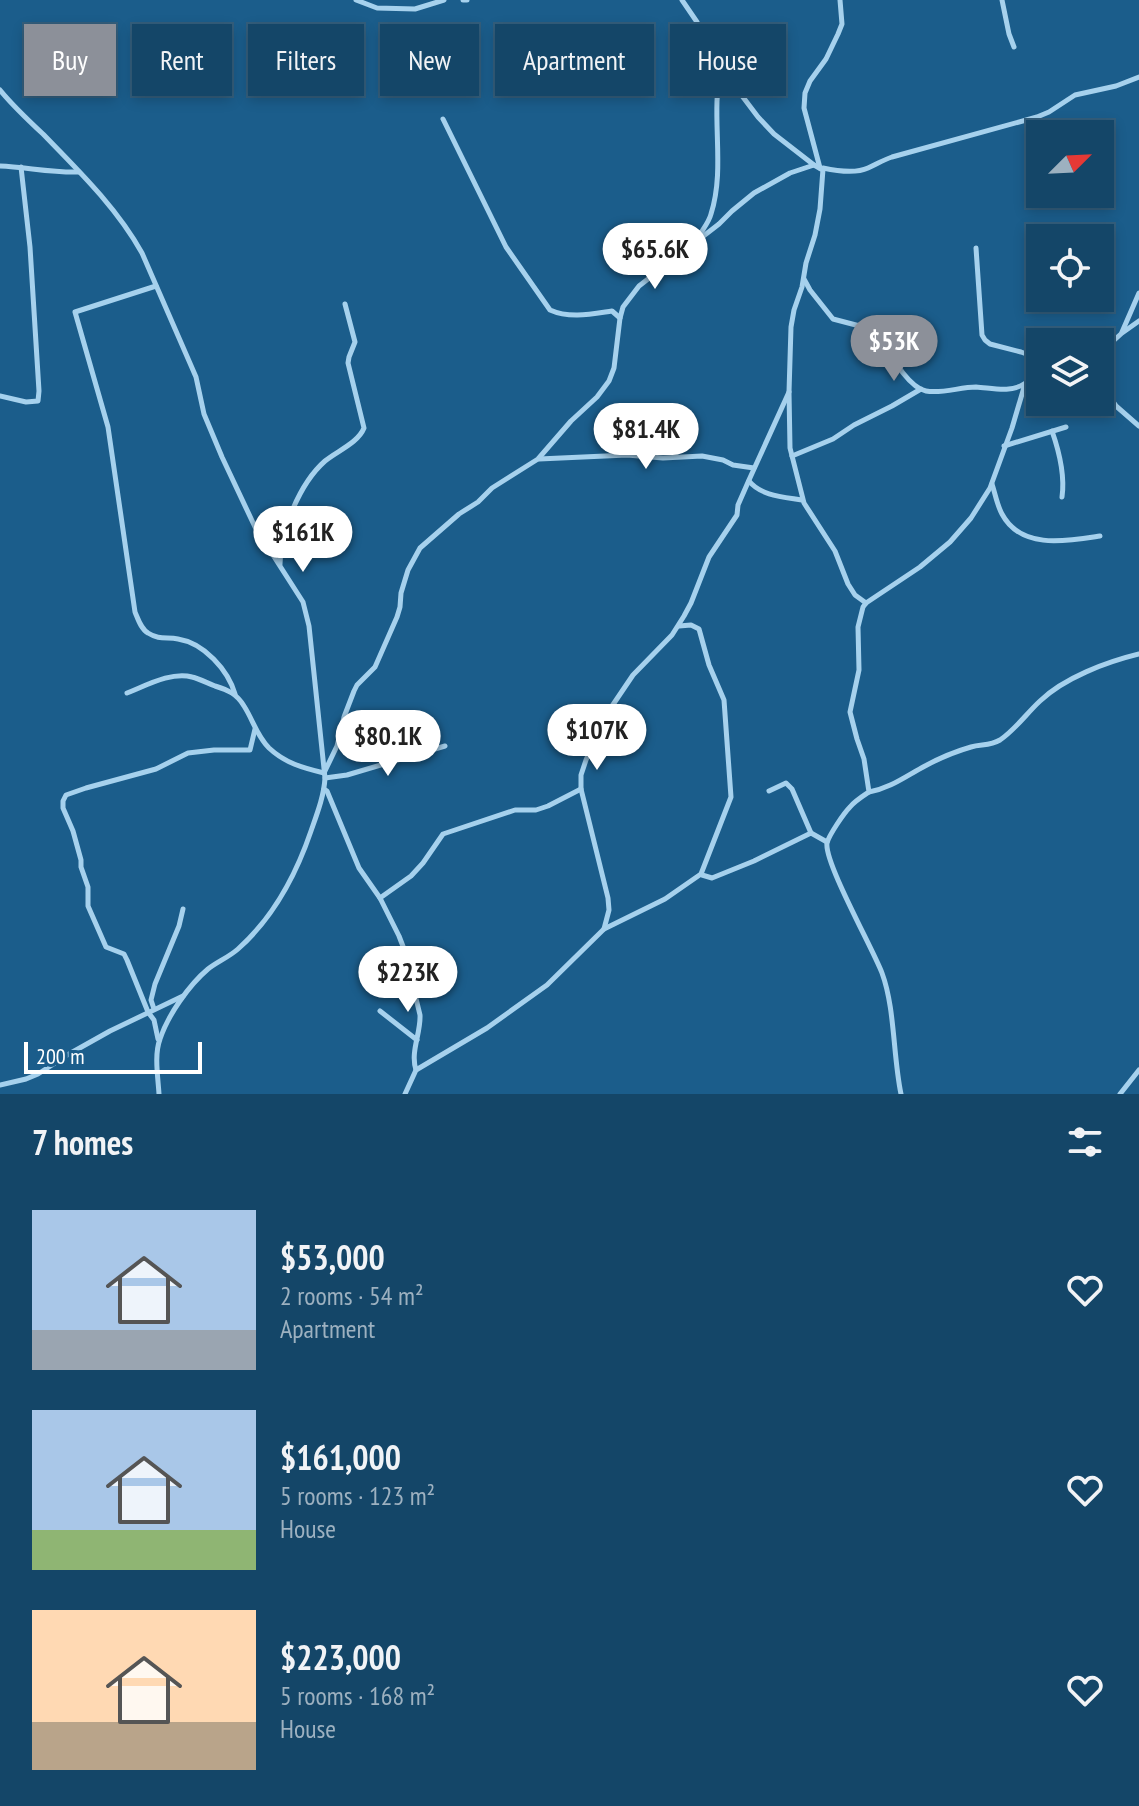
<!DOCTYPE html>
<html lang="en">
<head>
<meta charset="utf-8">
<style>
  :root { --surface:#144668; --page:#215071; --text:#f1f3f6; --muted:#9db1c0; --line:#335e7c; --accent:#8c9099 }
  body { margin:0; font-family:"PT Sans Narrow",sans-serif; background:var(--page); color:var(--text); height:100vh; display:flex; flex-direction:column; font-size:30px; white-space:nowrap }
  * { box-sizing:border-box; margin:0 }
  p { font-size:26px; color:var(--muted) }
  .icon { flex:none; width:44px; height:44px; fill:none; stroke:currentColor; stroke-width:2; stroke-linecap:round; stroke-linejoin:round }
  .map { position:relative; height:1094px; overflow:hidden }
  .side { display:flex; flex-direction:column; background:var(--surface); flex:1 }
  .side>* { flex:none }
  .top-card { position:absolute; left:24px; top:24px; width:1092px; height:72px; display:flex; gap:16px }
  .needle { width:52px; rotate:66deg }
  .buttons { position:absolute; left:1026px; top:120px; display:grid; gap:16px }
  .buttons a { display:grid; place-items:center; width:88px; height:88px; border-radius:0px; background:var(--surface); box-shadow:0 4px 12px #0003,0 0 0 2px var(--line); font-size:40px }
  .scale { position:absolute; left:24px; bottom:20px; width:178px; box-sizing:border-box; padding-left:8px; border:4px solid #fff; border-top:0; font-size:22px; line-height:28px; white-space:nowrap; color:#fff; -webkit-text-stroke:6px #1b5d8b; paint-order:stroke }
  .price { position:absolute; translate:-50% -68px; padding:0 18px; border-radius:28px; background:#fff; color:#222; font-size:26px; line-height:52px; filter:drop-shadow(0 2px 4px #0008) }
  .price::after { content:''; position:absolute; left:50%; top:48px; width:24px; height:18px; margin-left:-12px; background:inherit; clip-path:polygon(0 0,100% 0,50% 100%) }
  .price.current { background:var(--accent); color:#fff }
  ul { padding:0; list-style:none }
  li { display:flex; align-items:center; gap:24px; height:200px; padding:0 32px }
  li span { display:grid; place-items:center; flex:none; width:224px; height:160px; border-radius:0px; color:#555 }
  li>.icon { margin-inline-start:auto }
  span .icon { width:96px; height:96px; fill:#fffc; stroke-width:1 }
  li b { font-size:34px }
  h2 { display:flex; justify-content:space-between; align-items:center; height:96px; padding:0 32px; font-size:34px }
  .chip { padding:0 28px; border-radius:0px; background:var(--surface); box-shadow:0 4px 12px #0003,0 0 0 2px var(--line); font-size:28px; line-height:72px }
  .chip.current { background:var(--accent); color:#fff }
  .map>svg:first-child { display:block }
</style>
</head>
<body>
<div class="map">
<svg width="1139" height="1094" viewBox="0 0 1139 1094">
  <rect width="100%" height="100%" fill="#1b5d8b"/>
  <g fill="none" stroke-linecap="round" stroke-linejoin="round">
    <g stroke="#a6d1ed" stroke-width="5">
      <polyline points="356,0 377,8 415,9 444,0"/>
      <polyline points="463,0 467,0"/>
      <polyline points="682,0 697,22 712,54 721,68 758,117 774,134 814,165"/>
      <polyline points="1002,0 1009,34 1014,47"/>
      <path d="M0,90C13,106 28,120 43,134C78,170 117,208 142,253L196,377L204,414L222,457L255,527L303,602L309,626L325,778C324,796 317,814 311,831C296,875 274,917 238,949C229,957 217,962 208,969C189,985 168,1015 160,1039C154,1055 158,1077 159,1094"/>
      <path d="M443,119L506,247L550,310C570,319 592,314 612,311L620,318"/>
      <path d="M0,166C26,167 52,173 79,172"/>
      <polyline points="820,168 804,108 805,93 810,81 826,59 838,34 842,24 840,0"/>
      <polyline points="823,169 820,209 815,235 806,263 802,287 794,310 791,327 789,392 790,448 804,503 835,551 848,584 855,595 866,603"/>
      <path d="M699,236C703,229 709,222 711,214C726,167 710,116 721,68"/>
      <polyline points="976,248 982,335 985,340 990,344 1021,352 1040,359"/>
      <path d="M804,279L810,290L833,319L875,330C886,346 906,387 926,391C942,394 960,387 976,387C992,388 1011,393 1024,384"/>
      <path d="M156,286L75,312L108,427L135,612C138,619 141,629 148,633C159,640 166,637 178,639C204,643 228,670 235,694"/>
      <polyline points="1122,332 1139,293"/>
      <polyline points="1100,353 1122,333 1139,321"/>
      <polyline points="1100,383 1116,406 1139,426"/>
      <polyline points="0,396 26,402 38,401 39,391 30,247 21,167"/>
      <path d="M1052,431C1059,451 1065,476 1062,497"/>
      <polyline points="1004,446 1066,427"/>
      <polyline points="792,456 833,439 854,425 892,406 921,389"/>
      <polyline points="539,459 627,455 663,458 702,456 723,460 733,465 754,468"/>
      <path d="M749,481C761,496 784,497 802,500"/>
      <path d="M992,484C995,493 997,505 1002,514C1021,550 1067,541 1100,536"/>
      <path d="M280,564C280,531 300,483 325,461C337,451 358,443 364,428L348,363L349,357L355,342L345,304"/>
      <path d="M127,693C145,686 172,671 192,677C200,679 207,683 215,686C228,690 237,694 244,706C253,720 257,736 269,748C285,763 303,768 324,773L337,746L344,717L354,691L357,685L375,667L397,617L400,607L401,593L408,570L420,548L459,514L478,502L492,488L538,459L571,421L597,397L609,381L614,368L620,318L623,307L639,286L719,224L732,211L754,193L790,173L814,165L821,169L823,168C837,171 855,174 868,168C877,164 883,160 892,157L1037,117L1049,112L1075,95L1116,86L1139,77"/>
      <polyline points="325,778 347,775 445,746"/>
      <path d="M324,789L327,791L359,868L380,898L399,936L404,949L420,1015C421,1033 410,1052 416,1070"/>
      <polyline points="769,791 786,783 792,789 811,833"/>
      <path d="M869,792C891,788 906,776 925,766C938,759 957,751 971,747C981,744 990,746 1000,740C1015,730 1026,714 1040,701C1064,678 1106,662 1139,654"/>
      <polyline points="702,875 712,878 754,861 811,833 827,842"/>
      <polyline points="380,898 411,876 423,863 443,834 515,810 536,810 548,806 581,789"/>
      <polyline points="604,929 665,899 701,874 731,797 724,700 709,665 699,629 691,625 679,626"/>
      <polyline points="154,1009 151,1000 155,984 179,926 183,909"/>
      <polyline points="380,1011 417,1040"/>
      <polyline points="158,1039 154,1020 148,1012 127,960 124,954 106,947 88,906 88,887 81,867 81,860 73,831 63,808 63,801 66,795 86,788 156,769 188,753 214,750 250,750 255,729"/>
      <polyline points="0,1085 26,1079 38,1074 69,1054 110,1031 183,996"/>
      <polyline points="405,1094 416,1070 487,1028 547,985 604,929 609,910 608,898 581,789 581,775 586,760 606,715 633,675 672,635 684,616 691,603 709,557 737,515 738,505 749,480 789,392"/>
      <path d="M901,1094C893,1056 895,1008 882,973C873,949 824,862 827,843C829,835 844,813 850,807C855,801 863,796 869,792L864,759L857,739L850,712L859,670L858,627L863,607L866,603L920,567L950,542L971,518L990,488L1012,428L1025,384L1040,371"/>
      <polyline points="1120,1094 1139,1070"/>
    </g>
  </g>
</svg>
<div class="buttons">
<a><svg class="needle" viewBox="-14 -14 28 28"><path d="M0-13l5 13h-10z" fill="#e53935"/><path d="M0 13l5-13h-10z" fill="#9db1c0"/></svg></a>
<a><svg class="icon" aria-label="locate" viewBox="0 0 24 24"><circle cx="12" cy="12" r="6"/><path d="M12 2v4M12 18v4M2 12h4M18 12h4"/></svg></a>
<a><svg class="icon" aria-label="layers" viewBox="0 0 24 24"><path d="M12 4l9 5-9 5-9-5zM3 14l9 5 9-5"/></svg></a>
</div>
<div class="scale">200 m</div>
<b class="price" style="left:655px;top:291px">$65.6K</b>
<b class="price current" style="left:894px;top:383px">$53K</b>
<b class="price" style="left:646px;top:471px">$81.4K</b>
<b class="price" style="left:303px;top:574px">$161K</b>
<b class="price" style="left:597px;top:772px">$107K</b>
<b class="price" style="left:388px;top:778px">$80.1K</b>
<b class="price" style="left:408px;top:1014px">$223K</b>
<div class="top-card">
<a class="chip current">Buy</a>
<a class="chip">Rent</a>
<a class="chip">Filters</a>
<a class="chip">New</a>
<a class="chip">Apartment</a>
<a class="chip">House</a>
</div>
</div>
<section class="side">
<h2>7 homes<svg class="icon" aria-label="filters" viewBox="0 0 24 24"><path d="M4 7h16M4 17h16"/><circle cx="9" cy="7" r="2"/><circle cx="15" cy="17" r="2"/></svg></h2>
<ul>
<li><span style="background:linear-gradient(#a9c7e8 75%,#9aa5b1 0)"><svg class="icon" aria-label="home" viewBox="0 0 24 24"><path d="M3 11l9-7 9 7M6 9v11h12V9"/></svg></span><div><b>$53,000</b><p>2 rooms · 54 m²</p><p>Apartment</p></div><svg class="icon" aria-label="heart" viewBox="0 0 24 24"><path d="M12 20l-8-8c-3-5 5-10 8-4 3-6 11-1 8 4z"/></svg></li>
<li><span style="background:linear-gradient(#a9c7e8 75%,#8fb573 0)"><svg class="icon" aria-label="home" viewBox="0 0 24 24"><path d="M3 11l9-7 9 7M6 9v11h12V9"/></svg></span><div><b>$161,000</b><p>5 rooms · 123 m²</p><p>House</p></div><svg class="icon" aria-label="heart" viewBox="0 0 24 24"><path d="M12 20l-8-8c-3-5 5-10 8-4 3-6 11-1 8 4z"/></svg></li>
<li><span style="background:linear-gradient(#ffd9b3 70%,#b9a48a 0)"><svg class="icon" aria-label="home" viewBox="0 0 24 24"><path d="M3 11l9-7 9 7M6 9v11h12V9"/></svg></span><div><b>$223,000</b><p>5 rooms · 168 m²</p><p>House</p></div><svg class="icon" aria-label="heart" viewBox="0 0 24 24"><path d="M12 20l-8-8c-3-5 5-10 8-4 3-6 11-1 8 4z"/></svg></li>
</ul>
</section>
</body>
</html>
